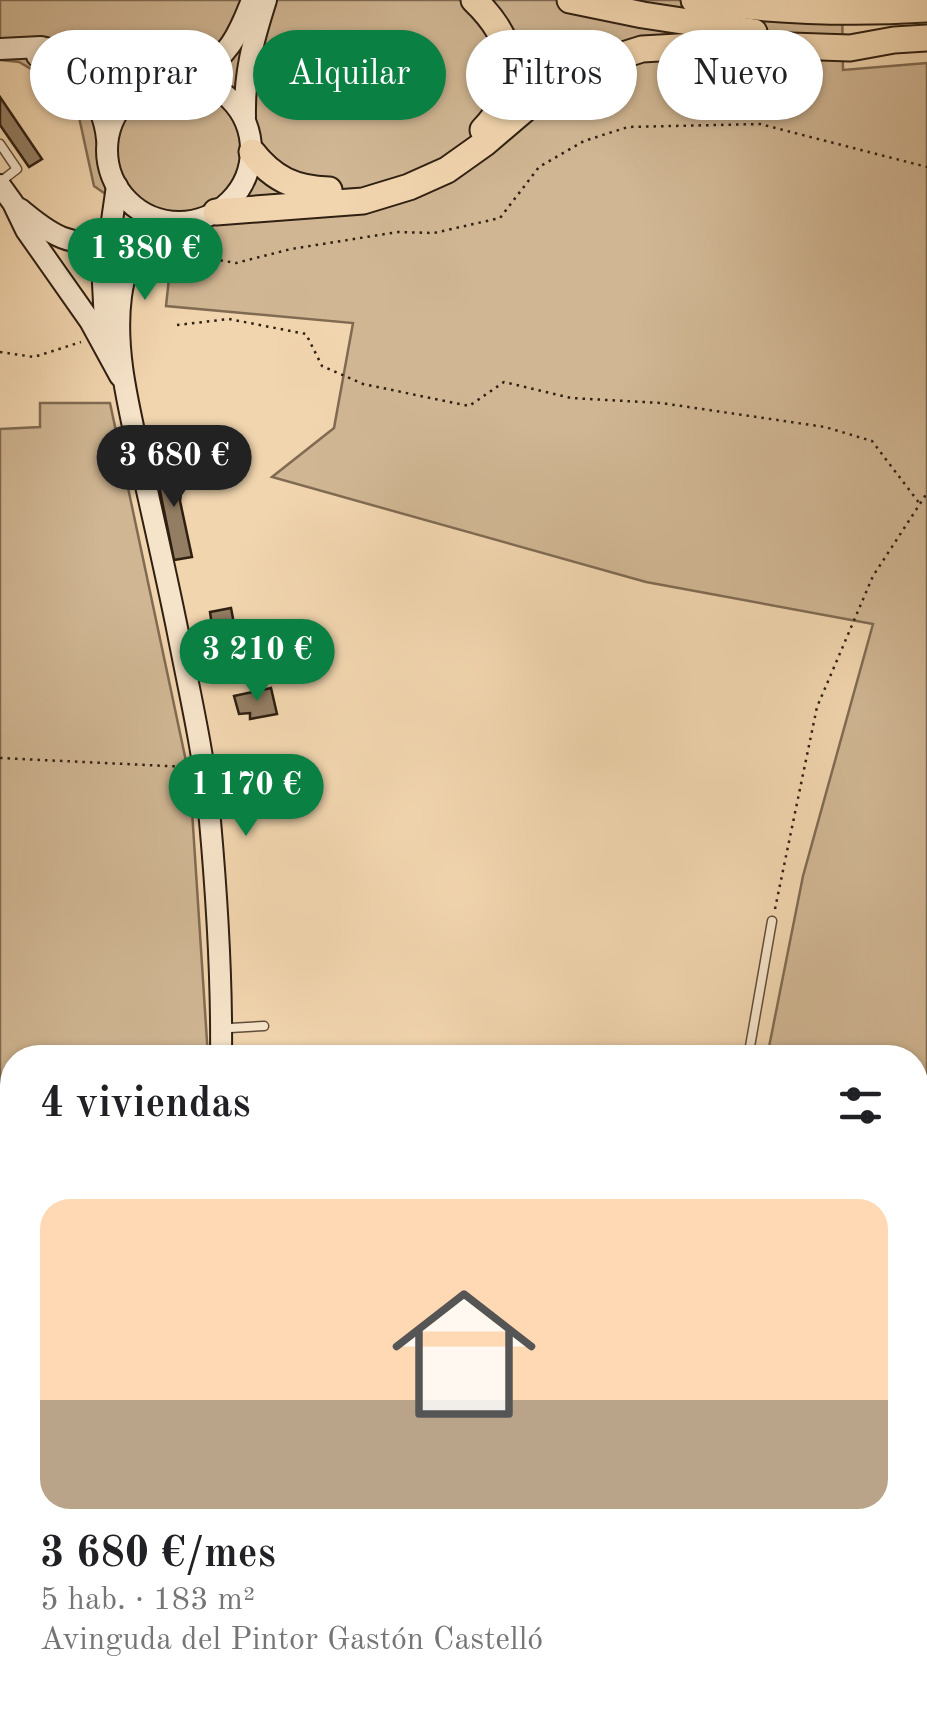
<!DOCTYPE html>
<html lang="es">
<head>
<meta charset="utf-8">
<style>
  :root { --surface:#fff; --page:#f2f2f2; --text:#202124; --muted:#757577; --accent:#0b8043 }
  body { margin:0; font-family:"Old Standard TT",serif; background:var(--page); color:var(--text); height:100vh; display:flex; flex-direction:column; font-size:38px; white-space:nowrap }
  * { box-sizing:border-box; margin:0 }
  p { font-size:32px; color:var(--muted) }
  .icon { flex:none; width:55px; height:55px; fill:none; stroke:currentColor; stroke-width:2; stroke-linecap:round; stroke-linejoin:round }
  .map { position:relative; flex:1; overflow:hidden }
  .side { position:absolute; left:0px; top:1045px; width:928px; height:672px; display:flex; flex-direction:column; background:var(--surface); border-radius:40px 40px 0 0; box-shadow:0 2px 8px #0004 }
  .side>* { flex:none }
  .banner { position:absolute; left:30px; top:30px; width:868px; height:90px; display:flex; gap:20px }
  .price { position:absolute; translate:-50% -85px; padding:0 22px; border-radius:35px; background:var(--accent); color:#fff; font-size:32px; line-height:65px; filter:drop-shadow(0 2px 5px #0008) }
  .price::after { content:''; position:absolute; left:50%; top:60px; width:30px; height:22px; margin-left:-15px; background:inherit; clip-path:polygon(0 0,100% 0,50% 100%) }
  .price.selected { background:#222; color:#fff }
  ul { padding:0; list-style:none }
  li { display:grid; align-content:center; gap:20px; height:530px; padding:0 40px }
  li span { display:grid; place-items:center; height:310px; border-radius:30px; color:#555 }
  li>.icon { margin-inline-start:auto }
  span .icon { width:180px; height:180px; fill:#fffc; stroke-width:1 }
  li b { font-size:42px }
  h2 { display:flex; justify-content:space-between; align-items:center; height:120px; padding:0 40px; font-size:42px }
  .chip { padding:0 35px; border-radius:45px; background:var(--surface); box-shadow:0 2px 8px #0004; font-size:35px; line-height:90px }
  .chip.selected { background:var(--accent); color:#fff }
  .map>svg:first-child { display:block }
</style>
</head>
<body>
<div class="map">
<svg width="927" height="1717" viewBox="0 0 927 1717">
  <rect width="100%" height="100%" fill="#f1d5ae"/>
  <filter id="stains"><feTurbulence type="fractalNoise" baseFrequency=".002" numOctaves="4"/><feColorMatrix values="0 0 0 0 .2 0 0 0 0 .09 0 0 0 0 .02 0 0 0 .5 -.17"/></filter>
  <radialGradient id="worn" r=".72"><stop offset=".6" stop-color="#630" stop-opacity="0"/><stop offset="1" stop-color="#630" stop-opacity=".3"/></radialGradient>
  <g fill="#d0b693" stroke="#806b52" stroke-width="2.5">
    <polygon points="0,0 842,0 843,70 927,63 927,1275 915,1262 915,1058 767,1057 803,876 873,624 646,582 272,477 334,428 353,323 166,306 173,241 94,186 74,94 19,62 0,60"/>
    <polygon points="40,403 110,403 190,780 208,1057 12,1058 12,1524 0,1453 0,429 40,427"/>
    <polygon points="448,1705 620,1705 620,1717 453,1717"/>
    <polygon points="669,1705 748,1705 750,1717 662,1717 670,1716"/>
  </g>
  <g fill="#947e63" stroke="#302012" stroke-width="2.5">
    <polygon points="0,97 42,159 29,167 0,125"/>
    <polygon points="155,466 184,470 180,501 192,557 174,560"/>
    <polygon points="231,608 235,629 213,632 210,612"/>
    <polygon points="271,688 277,714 250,719 250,713 239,714 234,696"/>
    <polygon points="927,1412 927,1473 915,1474 915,1413"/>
    <polygon points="924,1648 927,1669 915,1673 915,1649"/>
    <polygon points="923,1701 923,1703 927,1703 927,1717 898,1717 897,1708 910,1705 911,1711 917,1710 916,1703"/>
    <polygon points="104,1705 115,1705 121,1712 119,1715 120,1717 91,1717"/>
    <polygon points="141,1705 165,1705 162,1709 167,1714 170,1712 174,1717 128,1717"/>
    <polygon points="178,1705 208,1705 211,1709 214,1706 224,1717 174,1717 170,1712"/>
    <polygon points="216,1705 262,1705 269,1713 265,1717 224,1717"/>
    <polygon points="329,1705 374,1705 375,1717 328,1717 327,1706"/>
    <polygon points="888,1707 889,1709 896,1707 898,1717 863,1717 862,1713 875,1709 876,1716 883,1715 882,1708"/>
  </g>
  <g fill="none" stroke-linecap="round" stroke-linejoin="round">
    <defs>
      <g id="lane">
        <polyline points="0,144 17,169 0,182"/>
        <polyline points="230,1028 264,1026"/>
        <polyline points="748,1058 772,921"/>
      </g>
      <g id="street">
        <polyline points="277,1705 279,1717"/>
        <polyline points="304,1705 306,1717"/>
      </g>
      <g id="secondary">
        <polyline points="0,49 41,47 66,53 110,76 128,82 151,83"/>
        <path d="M37,56C76,69 103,98 107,139"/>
        <circle cx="179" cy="150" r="72"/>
        <path d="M195,79C229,53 237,39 252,0"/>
        <path d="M245,117C244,73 253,41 266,0"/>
        <polyline points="0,185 13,203 26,230 90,321 120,376"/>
        <path d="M20,209C46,231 76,255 110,233"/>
        <path d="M176,222C140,240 127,254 121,296C114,349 128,403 139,454C152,514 166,573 178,633C190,695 205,758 210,821C217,899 222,979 221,1058"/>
        <polyline points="110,346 105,323 103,283 117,186"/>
        <polyline points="915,1295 927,1307"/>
        <polyline points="915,1539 927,1538"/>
        <polyline points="0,1659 12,1657"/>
        <polyline points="50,1705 52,1717"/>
        <polyline points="432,1705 437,1717"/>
        <polyline points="632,1705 632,1717"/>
        <polyline points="842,1705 843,1717"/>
      </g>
      <g id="highway">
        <path d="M474,0C516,40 525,86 483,130"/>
        <polyline points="570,0 643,15 754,32"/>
        <path d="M694,0C771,11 849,14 927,9"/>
        <path d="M252,152C273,179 295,189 329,190"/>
        <polyline points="216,212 363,201 409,187 447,170 485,143 553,85 585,67 642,49 732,44 850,48 894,40 927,38"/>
      </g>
    </defs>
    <use href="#lane" stroke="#604d39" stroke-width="11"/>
    <use href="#street" stroke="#604d39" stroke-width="18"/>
    <use href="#secondary" stroke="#302012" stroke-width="24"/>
    <use href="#highway" stroke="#302012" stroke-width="29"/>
    <g stroke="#302012" stroke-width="2.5" stroke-dasharray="2.5 5" stroke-linecap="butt">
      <polyline points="176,253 236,263 291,249 398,232 434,233 500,218 539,167 584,141 628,127 760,124 927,167"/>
      <polyline points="177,325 229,319 306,334 322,366 363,384 469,406 504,382 571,398 661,403 825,427 872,441 920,504"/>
      <polyline points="0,352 34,357 81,342"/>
      <polyline points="0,758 188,767"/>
      <polyline points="775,909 817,707 873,576 927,493"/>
      <polyline points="239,1048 241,1048 246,1058"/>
      <polyline points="922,1698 926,1697"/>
      <polyline points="469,1705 491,1717"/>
      <polyline points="547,1705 563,1717"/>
      <polyline points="74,1707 77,1707"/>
      <polyline points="539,1717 546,1706"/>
      <polyline points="589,1717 592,1705"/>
    </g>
    <use href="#lane" stroke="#f6e4ca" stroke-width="8"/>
    <use href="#street" stroke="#f6e4ca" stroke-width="14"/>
    <use href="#secondary" stroke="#f6e4ca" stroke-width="20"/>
    <use href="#highway" stroke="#f1d5ae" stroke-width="25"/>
    <g stroke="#302012" stroke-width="2.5">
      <polyline points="0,1683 12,1681"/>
      <polyline points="398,1705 404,1717"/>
    </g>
  </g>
  <rect width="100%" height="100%" filter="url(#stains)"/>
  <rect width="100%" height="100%" fill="url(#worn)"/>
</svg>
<b class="price" style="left:145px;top:303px">1 380 €</b>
<b class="price selected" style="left:174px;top:510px">3 680 €</b>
<b class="price" style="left:257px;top:704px">3 210 €</b>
<b class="price" style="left:246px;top:839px">1 170 €</b>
<div class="banner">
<a class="chip">Comprar</a>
<a class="chip selected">Alquilar</a>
<a class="chip">Filtros</a>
<a class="chip">Nuevo</a>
</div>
<section class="side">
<h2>4 viviendas<svg class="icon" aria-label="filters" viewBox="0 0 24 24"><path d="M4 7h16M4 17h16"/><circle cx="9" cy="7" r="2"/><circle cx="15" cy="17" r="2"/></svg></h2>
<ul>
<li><span style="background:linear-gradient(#ffd9b3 65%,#b9a48a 0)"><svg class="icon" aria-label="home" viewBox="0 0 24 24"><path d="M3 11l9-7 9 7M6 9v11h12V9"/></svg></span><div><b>3 680 €/mes</b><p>5 hab. · 183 m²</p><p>Avinguda del Pintor Gastón Castelló</p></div></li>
</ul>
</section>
</div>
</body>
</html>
